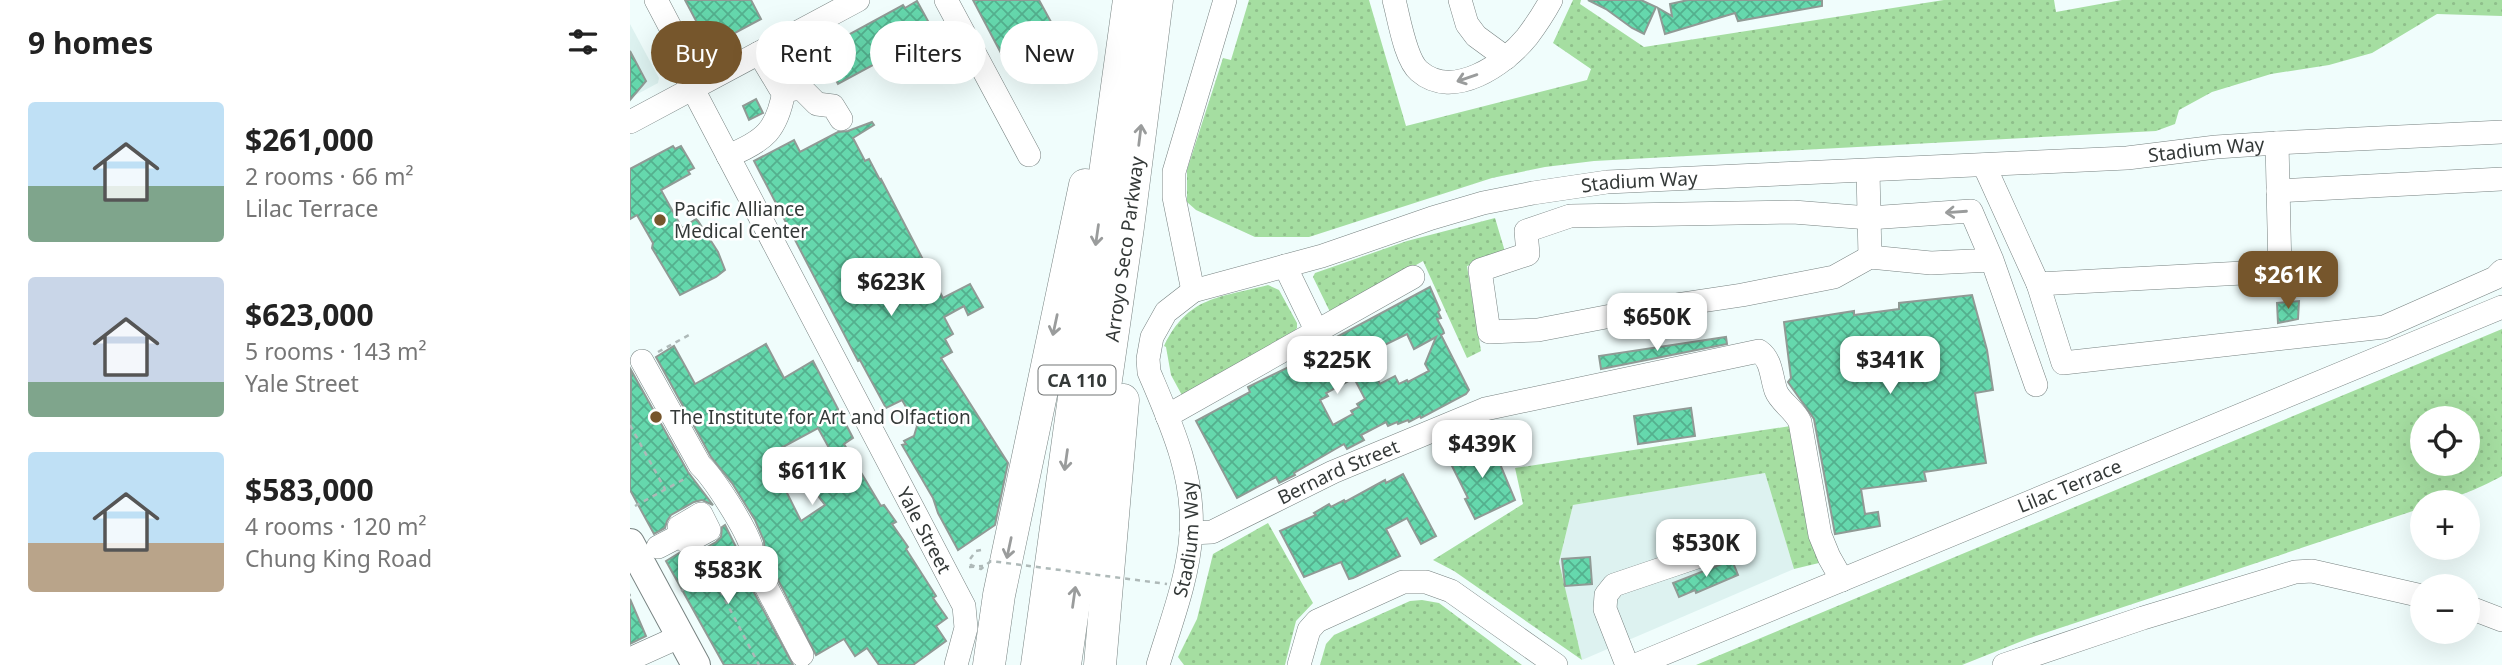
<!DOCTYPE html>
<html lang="en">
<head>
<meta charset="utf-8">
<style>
  :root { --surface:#fff; --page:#f6f6f6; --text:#222; --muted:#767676; --accent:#76562c }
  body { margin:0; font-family:"Noto Sans",sans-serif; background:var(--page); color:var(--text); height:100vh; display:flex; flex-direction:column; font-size:26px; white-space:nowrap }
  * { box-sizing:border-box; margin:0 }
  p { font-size:23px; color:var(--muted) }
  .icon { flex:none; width:38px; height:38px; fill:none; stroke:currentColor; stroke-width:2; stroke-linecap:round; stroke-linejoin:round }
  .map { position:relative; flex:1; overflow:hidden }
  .side { display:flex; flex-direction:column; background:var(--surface); width:630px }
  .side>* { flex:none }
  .top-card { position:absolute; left:21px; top:21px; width:665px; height:63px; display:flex; gap:14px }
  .buttons { position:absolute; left:1780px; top:406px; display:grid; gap:14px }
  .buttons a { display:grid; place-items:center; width:70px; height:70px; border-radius:50%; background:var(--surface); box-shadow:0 7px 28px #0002; font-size:35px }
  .price { position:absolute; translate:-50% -60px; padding:0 16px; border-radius:14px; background:#fff; color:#222; font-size:23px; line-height:46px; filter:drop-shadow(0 2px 4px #0008) }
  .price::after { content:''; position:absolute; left:50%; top:42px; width:21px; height:16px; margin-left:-10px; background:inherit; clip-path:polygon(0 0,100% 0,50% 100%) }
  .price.on { background:var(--accent); color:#fff }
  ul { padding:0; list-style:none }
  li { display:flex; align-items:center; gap:21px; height:175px; padding:0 28px }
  li span { display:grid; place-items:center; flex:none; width:196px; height:140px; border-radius:7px; color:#555 }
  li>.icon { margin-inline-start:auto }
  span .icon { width:84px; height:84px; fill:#fffc; stroke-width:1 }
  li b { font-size:30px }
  h2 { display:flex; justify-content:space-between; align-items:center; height:84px; padding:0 28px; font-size:30px }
  .chip { padding:0 24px; border-radius:32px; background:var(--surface); box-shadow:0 7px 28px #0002; font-size:24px; line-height:63px }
  .chip.on { background:var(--accent); color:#fff }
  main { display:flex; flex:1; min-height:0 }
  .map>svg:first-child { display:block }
</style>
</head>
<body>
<main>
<section class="side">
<h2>9 homes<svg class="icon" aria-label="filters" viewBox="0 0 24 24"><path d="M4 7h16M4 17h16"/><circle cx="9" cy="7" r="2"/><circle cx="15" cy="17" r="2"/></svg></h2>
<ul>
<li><span style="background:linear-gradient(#bfe0f5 60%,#7fa58c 0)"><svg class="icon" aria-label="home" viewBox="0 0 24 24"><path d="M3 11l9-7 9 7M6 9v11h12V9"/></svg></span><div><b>$261,000</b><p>2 rooms · 66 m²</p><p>Lilac Terrace</p></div></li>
<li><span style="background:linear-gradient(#c9d6e8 75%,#7fa58c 0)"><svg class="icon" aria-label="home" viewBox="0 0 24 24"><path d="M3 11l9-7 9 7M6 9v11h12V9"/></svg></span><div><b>$623,000</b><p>5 rooms · 143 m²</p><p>Yale Street</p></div></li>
<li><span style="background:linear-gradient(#bfe0f5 65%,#b9a48a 0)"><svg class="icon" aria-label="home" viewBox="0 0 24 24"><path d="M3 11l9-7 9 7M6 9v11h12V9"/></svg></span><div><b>$583,000</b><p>4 rooms · 120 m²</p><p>Chung King Road</p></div></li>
</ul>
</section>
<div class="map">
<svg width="1872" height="665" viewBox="0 0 1872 665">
  <defs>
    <pattern id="grass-dots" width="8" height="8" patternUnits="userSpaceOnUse" patternTransform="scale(1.75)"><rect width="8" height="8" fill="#a5dea1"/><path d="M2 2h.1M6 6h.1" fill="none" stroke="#8fbf8b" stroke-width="1.8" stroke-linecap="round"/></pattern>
    <pattern id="building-cross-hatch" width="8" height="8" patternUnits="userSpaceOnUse" patternTransform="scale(1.75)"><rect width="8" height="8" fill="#65d8ad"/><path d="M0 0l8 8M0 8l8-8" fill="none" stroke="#54b08e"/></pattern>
  </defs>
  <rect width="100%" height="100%" fill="#f0fdfc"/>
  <g fill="#ddf2f0">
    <polygon points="0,24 29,78 28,83 0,98"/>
    <polygon points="1135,473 1164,569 952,660 929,562 943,505"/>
  </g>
  <g fill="url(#grass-dots)" fill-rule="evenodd">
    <polygon points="619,0 739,0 776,126 957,80 961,69 923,43 943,0 951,0 950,4 1014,47 1314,0 1424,0 1426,12 1492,0 1872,0 1872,16 1807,14 1742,53 1699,65 1641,74 1582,92 1549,110 1545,124 1526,131 964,161 915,167 862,178 679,237 625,237 566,210 557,202 557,170 593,58 601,60"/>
    <polygon points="865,218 876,255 837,266 851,351 837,358 793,261 701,314 683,277 685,273 777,241"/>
    <path d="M638,285L649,290L667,323V328L662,334L554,399L541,375L536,347L534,346C558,296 589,298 638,285Z"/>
    <path d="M1872,329V476C1848,489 1819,502 1792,502V508L1397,639L1332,665H1066ZM1792,418H1838V464H1792Z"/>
    <polygon points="1167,425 1189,563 1164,569 1135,473 943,505 929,562 952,660 824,571 803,560 893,504 885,468"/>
    <polygon points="638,523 683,603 666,621 655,665 554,665 548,657 567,619 583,554"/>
    <polygon points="792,600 809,603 892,665 690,665 696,644 704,635 780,601"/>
  </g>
  <g fill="url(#building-cross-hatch)" stroke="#909a95" stroke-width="2" fill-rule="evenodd">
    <polygon points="55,0 121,0 131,19 73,50 65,36 72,32"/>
    <polygon points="343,0 409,0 426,31 374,59"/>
    <polygon points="958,0 1011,0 1026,7 1014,34 1002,28 976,9"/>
    <polygon points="1058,0 1192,0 1192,6 1108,21 1105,13 1035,34 1028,8 1042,16 1040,4"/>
    <polygon points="287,1 304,32 208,84 191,53 196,51 194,48 273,5 275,8"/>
    <polygon points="0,51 16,81 0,100"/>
    <polygon points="126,99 133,113 119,120 113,106"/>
    <polygon points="242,122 244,125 223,138 235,161 239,159 250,180 251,179 313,298 340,284 353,307 338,315 334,306 314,317 323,334 315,339 322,352 311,358 378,463 365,525 328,550 308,513 303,498 272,445 276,444 274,441 284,436 287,426 272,400 256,408 230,360 228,361 124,161 164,140 170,152 208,132 218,131"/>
    <polygon points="43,146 45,149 51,146 64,168 58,171 60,174 31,190 52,228 66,219 68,221 88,252 95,270 86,277 50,295 22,248 23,243 7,215 0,219 0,169"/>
    <path d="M800,287L810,310L808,312L811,318L807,319L813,330L814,333L811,335L839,390L836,394L791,418L790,416L779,422L778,420L768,424L767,422L758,426L756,422L731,435L734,440L717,449L714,444L664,473L665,475L649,483L646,477L607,498L566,421L620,392L618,387L669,362L671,365L691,354L688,347ZM777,334L784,349L806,337L795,364L799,371L778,382L777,380L769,384L765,376L750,384L734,355ZM724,378L735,399L727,404L729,407L721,411L723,414L703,425L690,400L698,396L696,393Z"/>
    <polygon points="1342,295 1357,350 1363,390 1345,393 1356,463 1294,472 1296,481 1231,489 1235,514 1248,512 1250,526 1205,534 1184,419 1158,382 1161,378 1154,322 1224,311 1224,315 1269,309 1269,303"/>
    <polygon points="1669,301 1668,319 1648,323 1647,303"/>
    <polygon points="1096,337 1097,344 971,369 969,356"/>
    <path d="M136,344L154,378L183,361L223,438L214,444L251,506L254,505L266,522L262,524L278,547L276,549L306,596L303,598L317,618L306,626L316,641L283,665H249L237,648L225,656L214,639L186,655L135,554L134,541L125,520L102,483L81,457L26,357L44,346L65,384ZM188,428L204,457L185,470L195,484L185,492L195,505L171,521L138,455Z"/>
    <polygon points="1,370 58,472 83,505 72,500 64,502 41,515 37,521 35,528 24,534 0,490"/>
    <polygon points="1061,408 1065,436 1008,444 1004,416"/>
    <polygon points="860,440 885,500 845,519 835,499 838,498 819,460"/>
    <polygon points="773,474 806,536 791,544 777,518 756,529 770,556 723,578 719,579 711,562 674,577 650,531 686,515 684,513 699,504 701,507 714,500 715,502 755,480 756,483"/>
    <polygon points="95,525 107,549 108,563 163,665 94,665 36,561 49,553 56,556 63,555 86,542 91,537 92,527"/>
    <polygon points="960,557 962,584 935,586 932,559"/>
    <polygon points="1102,560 1108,575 1066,593 1065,590 1049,597 1043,583"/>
    <polygon points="0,599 16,636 0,644"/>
  </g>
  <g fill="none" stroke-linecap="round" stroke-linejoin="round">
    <defs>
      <g id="minor">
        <path id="s1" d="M26,0L58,61L54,72L334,606L336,628L326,665"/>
        <polyline points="316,0 399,155"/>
        <path d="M764,0C769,18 775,59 789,71C823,101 875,64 897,37C906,25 914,13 921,0"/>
        <polyline points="830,0 837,24 846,36 876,58"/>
        <polyline points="129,53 150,88 154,91 171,88 187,104 203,106 211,119"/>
        <polyline points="0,122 228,0"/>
        <path d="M98,156C135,141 147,130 154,91"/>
        <polyline points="1354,165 1408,284 1650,271 1647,143"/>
        <polyline points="1238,171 1240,257"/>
        <polyline points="1648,191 1872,179"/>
        <polyline points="1362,260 1301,263 1240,257 1204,277 1112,295 1012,310 908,330 859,332 850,270 898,254 896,231 940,216 1163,212 1239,218 1341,211 1362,260 1406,385"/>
        <polyline points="655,266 687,332"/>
        <polyline points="1408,284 1433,363 1754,327 1865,278 1872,271"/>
        <polyline points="563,291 544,197 544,172 595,0"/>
        <path d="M12,361L70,465C84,478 115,527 121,546C122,550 121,552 120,556L172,655"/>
        <polyline points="537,416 783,277"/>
        <polygon points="71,514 79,530 57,542 49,527"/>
        <path id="s2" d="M561,533L582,532L703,472L855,409L1129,351C1142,360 1141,377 1146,391C1150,402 1164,409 1170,422L1190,535L1199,557L1212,580"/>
        <polyline points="28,547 53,534"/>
        <polyline points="1838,607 1872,620"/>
        <polyline points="0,659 51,636"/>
        <path id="s3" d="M528,665C541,622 558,579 561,534C565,476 541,424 519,372L518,359L522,337L536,312L563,291L692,256L802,218L853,203L903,193L977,182L1497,158L1586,147L1647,143L1872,132"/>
        <polyline points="669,665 679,630 687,621 773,582 796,582 821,591 926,665"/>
        <polyline points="997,665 975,609 976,595 984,585 1114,541"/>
        <path id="s4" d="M1006,665L1872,307"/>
        <polyline points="1374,665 1513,618 1665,572 1682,571 1792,596"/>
      </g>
      <polyline id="major" points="0,543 66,665"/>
      <g id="highway">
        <polyline points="359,665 369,595 455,185"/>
        <polyline points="407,665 499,0"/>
        <path id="s5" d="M435,665L498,227L527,0"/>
        <polyline points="470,665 493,400"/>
      </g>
    </defs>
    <use href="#minor" stroke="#778281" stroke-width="24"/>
    <use href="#major" stroke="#778281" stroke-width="30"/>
    <use href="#highway" stroke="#778281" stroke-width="33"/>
    <g stroke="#aeb9b8" stroke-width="2.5" stroke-dasharray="5 5" stroke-linecap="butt">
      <polyline points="28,352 59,335"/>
      <polyline points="0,425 35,489"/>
      <polyline points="5,506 58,477"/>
      <polyline points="339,567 353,566"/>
      <polyline points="81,573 129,665"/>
      <polyline points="51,591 103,562"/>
      <polyline points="0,595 1,595"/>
    </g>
    <use href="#minor" stroke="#fff" stroke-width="23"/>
    <use href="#major" stroke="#fff" stroke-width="28"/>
    <use href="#highway" stroke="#fff" stroke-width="32"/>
    <polyline stroke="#aeb9b8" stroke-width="2.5" stroke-dasharray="5 5" stroke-linecap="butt" points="351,550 346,551 340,559 341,565 351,569 361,561 537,584"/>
  </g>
  <defs><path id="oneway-shaft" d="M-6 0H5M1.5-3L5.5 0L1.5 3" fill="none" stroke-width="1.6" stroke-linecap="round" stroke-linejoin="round" transform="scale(1.75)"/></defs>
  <g stroke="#9a9c9c">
    <use href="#oneway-shaft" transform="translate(837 78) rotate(161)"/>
    <use href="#oneway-shaft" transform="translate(510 135) rotate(-83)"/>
    <use href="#oneway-shaft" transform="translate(1326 212) rotate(176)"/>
    <use href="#oneway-shaft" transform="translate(467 235) rotate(98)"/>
    <use href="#oneway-shaft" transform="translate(425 325) rotate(102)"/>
    <use href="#oneway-shaft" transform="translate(436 460) rotate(98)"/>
    <use href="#oneway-shaft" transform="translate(379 548) rotate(102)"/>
    <use href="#oneway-shaft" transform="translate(444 597) rotate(-82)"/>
  </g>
  <g fill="#76562c" stroke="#fff" stroke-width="2.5">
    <circle cx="30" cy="220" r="7"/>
    <circle cx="26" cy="417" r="7"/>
  </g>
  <g text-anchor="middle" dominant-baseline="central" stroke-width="5" stroke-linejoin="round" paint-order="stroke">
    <rect fill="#fff" stroke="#717474" stroke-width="2" x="408.5" y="365.5" width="77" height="29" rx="5"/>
    <g font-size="18" font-weight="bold" fill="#343938">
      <text x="447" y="380">CA 110</text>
    </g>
    <g font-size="19" fill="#343938" stroke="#fff">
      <text stroke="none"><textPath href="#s3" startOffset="1432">Stadium Way</textPath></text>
      <text stroke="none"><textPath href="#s3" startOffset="864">Stadium Way</textPath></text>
      <text stroke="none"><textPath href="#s5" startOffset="420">Arroyo Seco Parkway</textPath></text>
      <text stroke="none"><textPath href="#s2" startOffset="161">Bernard Street</textPath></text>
      <text stroke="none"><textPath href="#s4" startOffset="469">Lilac Terrace</textPath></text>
      <text stroke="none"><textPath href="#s1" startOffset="598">Yale Street</textPath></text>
      <text stroke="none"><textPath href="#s3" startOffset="130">Stadium Way</textPath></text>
    </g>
    <g font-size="19" fill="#343938" stroke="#fff" text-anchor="start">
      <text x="44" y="209">Pacific Alliance<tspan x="44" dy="22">Medical Center</tspan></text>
      <text x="40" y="417">The Institute for Art and Olfaction</text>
    </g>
  </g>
</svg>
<div class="buttons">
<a><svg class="icon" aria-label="locate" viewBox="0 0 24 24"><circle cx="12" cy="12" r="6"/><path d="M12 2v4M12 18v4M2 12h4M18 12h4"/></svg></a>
<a>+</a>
<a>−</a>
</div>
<b class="price on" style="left:1658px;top:311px">$261K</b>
<b class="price" style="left:261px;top:318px">$623K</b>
<b class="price" style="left:1027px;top:353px">$650K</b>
<b class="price" style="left:707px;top:396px">$225K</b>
<b class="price" style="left:1260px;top:396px">$341K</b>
<b class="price" style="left:852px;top:480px">$439K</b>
<b class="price" style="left:182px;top:507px">$611K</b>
<b class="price" style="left:1076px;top:579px">$530K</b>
<b class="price" style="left:98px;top:606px">$583K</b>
<div class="top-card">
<a class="chip on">Buy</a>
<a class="chip">Rent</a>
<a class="chip">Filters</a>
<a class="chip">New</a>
</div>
</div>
</main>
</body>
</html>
